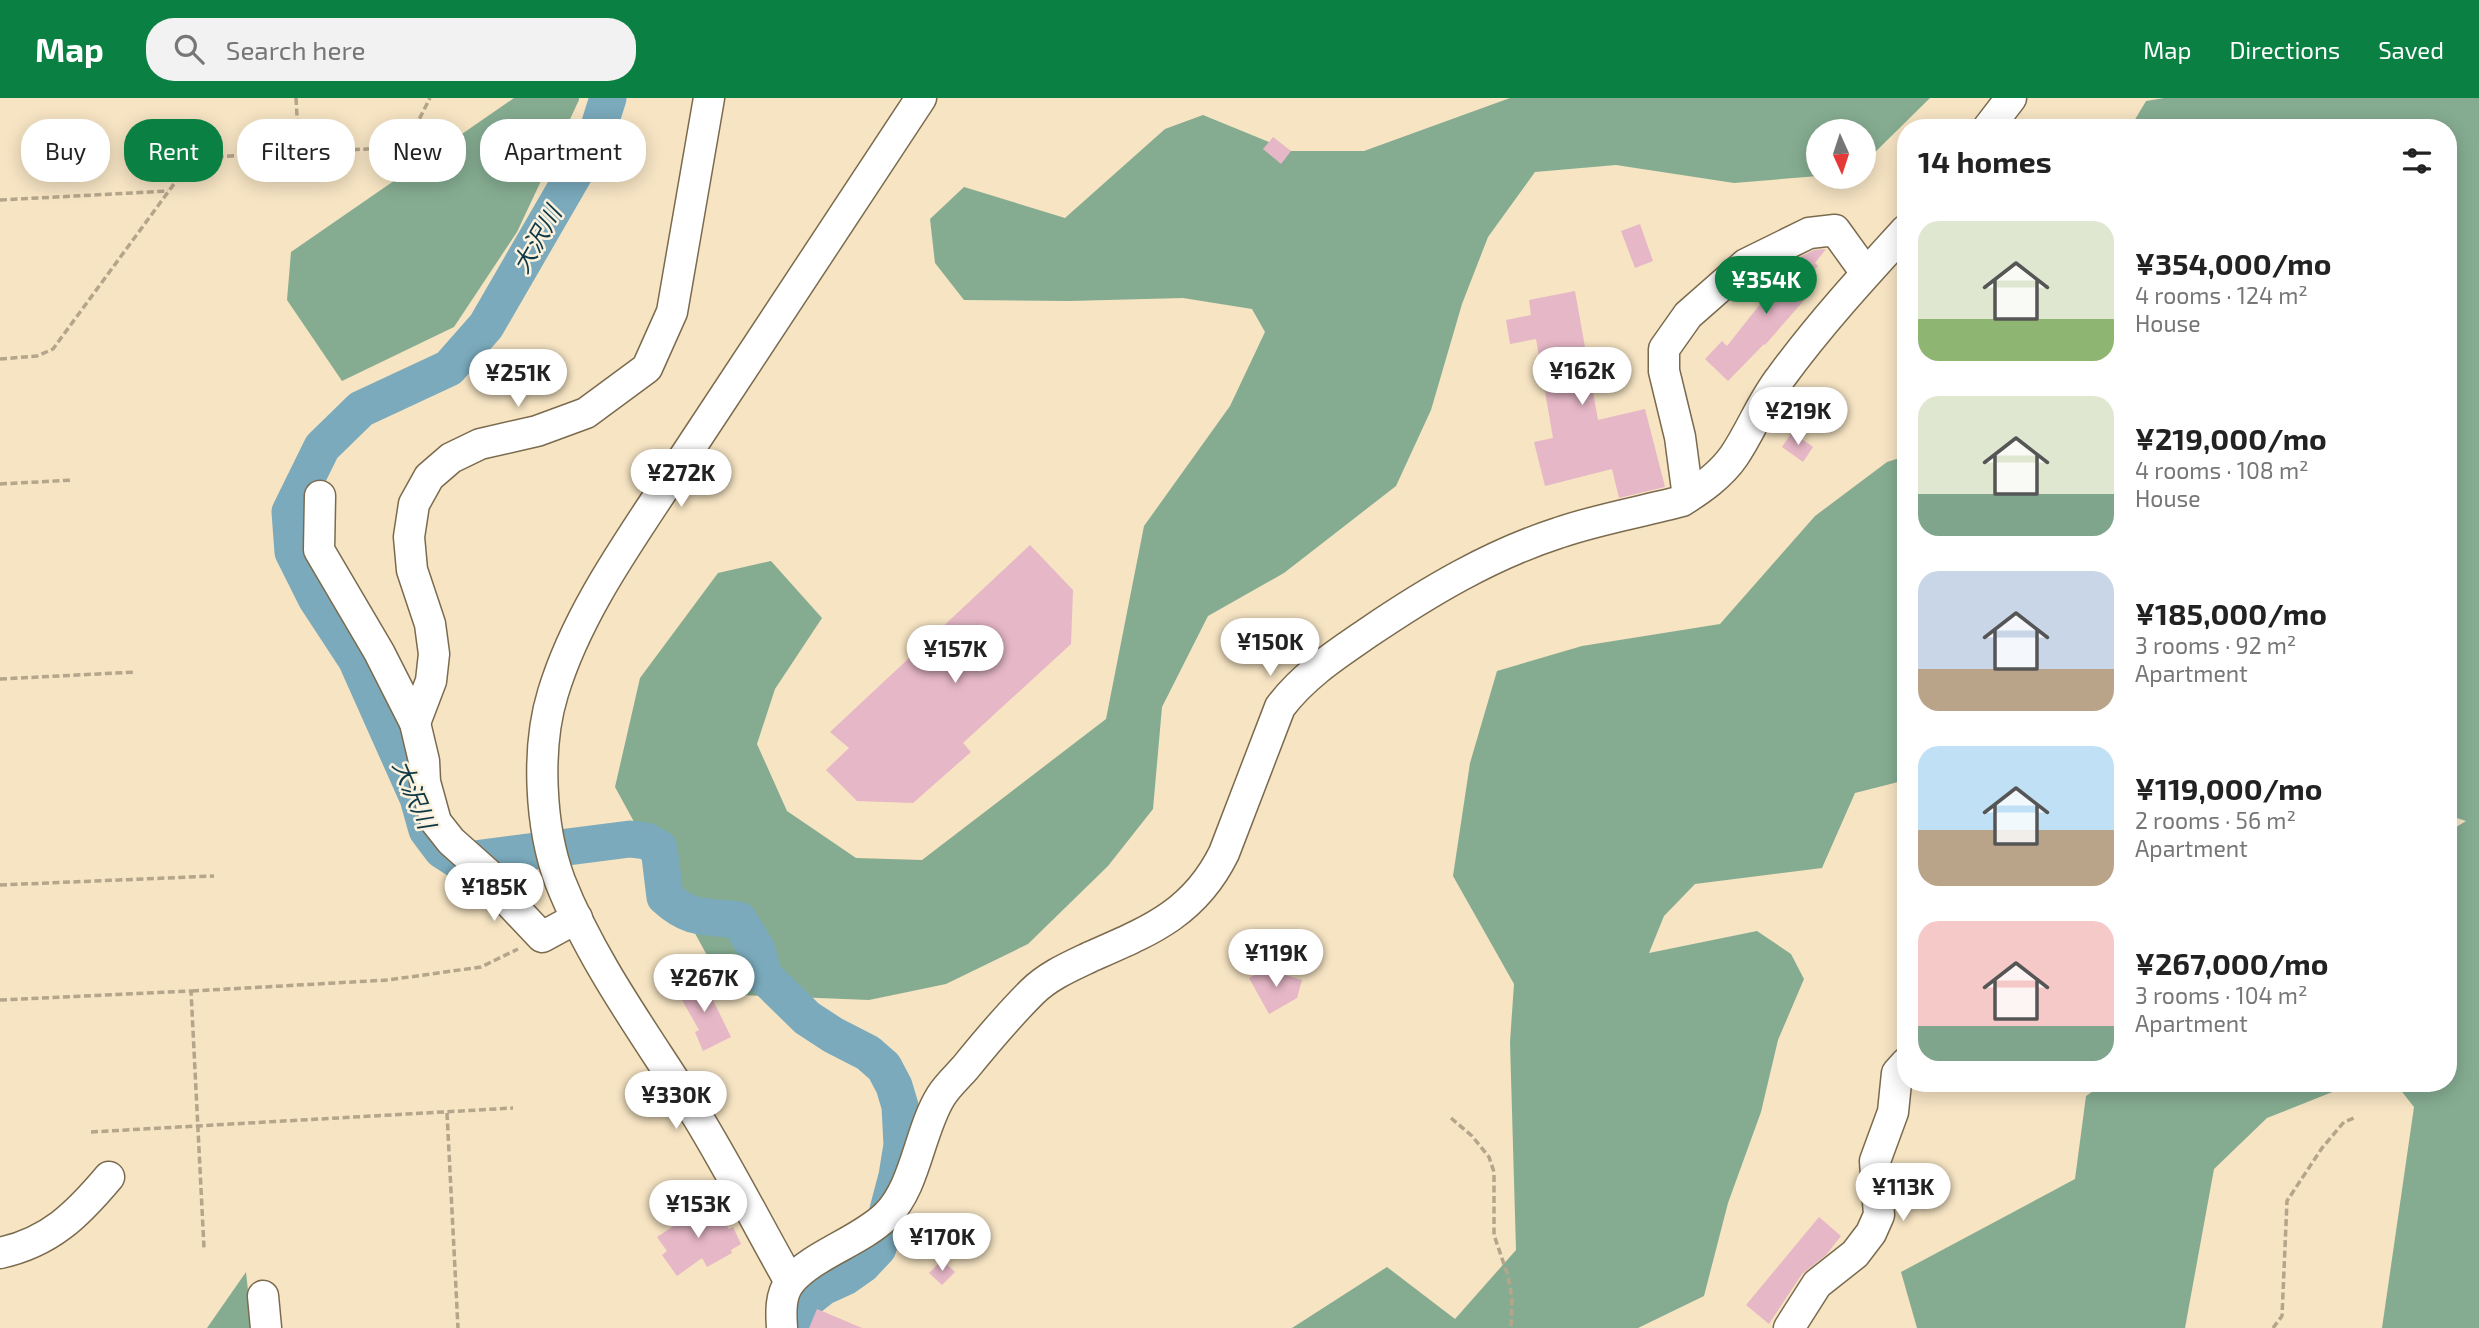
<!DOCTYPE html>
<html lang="en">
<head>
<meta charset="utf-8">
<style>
  :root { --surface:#fff; --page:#f2f2f2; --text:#222; --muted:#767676; --accent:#0b8043 }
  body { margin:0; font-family:"Exo 2","Noto Sans JP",sans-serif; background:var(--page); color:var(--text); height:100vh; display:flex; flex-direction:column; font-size:26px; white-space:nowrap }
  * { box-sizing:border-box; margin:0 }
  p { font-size:23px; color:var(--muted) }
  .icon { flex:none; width:38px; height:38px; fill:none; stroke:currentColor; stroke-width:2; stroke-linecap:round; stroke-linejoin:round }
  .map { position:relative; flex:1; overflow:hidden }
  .details { position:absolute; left:1897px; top:21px; width:560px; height:973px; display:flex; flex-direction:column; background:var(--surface); border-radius:28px; box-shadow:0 4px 18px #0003 }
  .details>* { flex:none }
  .top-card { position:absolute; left:21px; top:21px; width:665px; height:63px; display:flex; gap:14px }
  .needle { width:46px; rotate:177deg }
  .fabs { position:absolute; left:1806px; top:21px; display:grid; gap:14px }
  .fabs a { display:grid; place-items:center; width:70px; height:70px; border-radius:50%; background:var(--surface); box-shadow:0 4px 18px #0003; font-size:35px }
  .price { position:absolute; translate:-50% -60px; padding:0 16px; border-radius:24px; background:#fff; color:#222; font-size:23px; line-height:46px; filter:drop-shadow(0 2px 4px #0008) }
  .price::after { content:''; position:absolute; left:50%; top:42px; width:21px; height:16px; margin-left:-10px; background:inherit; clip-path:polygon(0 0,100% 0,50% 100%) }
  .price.current { background:var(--accent); color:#fff }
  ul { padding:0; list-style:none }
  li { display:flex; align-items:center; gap:21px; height:175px; padding:0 21px }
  li span { display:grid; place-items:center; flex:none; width:196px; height:140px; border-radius:21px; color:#555 }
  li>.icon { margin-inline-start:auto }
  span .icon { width:84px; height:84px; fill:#fffc; stroke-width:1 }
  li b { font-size:30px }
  h2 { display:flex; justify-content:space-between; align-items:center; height:84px; padding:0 21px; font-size:30px }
  .tag { padding:0 24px; border-radius:28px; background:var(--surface); box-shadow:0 4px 18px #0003; font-size:24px; line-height:63px }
  .tag.current { background:var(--accent); color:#fff }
  header { display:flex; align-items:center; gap:42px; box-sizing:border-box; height:98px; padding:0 35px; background:var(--accent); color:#fff }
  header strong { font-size:33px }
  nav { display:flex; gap:38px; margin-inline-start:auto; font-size:24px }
  .search { width:490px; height:63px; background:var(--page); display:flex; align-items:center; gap:18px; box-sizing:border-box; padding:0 24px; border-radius:28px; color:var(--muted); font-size:26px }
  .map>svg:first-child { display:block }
</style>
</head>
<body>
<header>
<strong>Map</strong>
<div class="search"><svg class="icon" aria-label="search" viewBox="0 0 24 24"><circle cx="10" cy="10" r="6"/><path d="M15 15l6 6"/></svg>Search here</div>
<nav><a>Map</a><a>Directions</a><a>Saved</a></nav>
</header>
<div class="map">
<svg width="2479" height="1230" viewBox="0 0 2479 1230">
  <rect width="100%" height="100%" fill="#f6e4c3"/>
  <g fill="#85ac91">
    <polygon points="514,0 579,0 579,2 517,134 454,229 342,283 287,202 291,154"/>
    <polygon points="1510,0 1930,0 1864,65 1864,33 1818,33 1818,78 1734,85 1616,67 1535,74 1488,139 1462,206 1431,312 1396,388 1284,475 1208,518 1162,609 1153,711 1108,768 1028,846 946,886 869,902 740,897 709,861 615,689 640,580 718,475 771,463 822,520 775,591 757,646 787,713 856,760 922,762 1106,621 1144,428 1230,308 1265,234 1252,211 1183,200 1069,203 964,202 935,165 930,121 964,89 1065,120 1165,31 1203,17 1291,53 1364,53"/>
    <polygon points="2164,0 2479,0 2479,1230 2382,1230 2414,1009 2395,985 2448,985 2448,734 2466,723 2448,717 2448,30 2130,30 2146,3"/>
    <polygon points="1906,358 1906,682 1855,695 1822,770 1695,786 1664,818 1649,855 1757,833 1791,856 1804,881 1778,942 1761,1014 1728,1105 1704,1198 1638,1230 1292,1230 1387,1169 1455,1221 1516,1152 1510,944 1514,886 1453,778 1470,665 1497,573 1582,548 1720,526 1815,418 1887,364"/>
    <polygon points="2105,985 2355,985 2267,1020 2214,1071 2185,1230 1917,1230 1901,1174 2075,1081 2086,998"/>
    <polygon points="246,1174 252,1230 207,1230"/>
  </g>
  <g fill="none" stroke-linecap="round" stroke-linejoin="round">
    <path stroke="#7aaabc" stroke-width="37" d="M608,0L596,38L486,228L449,270L361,311L322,349L290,414L293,454L316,500L356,561L418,700L427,732L442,752L459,763L630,741L646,743L659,750L665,799C691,823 706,818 739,822L757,852L764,878L807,920L833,937L868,955L884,969L894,988L900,1008L902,1047L897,1078L878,1150L862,1167L845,1179L823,1189L800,1207L796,1230"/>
  </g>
  <g fill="#e6b7c6">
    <polygon points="1273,39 1291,53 1281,66 1263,51"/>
    <polygon points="1640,126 1653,163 1635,170 1621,133"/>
    <polygon points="1826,151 1815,165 1818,168 1797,192 1806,200 1765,247 1764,246 1728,283 1705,261 1722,243 1727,248 1765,200 1761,197 1788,165 1814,152"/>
    <polygon points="1575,193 1598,322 1645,311 1665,389 1619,400 1612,371 1545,388 1534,344 1553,340 1536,241 1510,246 1506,222 1531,217 1529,202"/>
    <polygon points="1792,334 1813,349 1803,364 1782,349"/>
    <polygon points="1030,447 1073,492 1071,546 963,645 971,654 913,705 857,703 826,672 849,650 830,634"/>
    <polygon points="1265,871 1302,882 1297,900 1269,916 1249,880"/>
    <polygon points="704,878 713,895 710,896 731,939 703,953 695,934 699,932 677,893"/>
    <polygon points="710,1104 729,1131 733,1129 741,1146 731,1152 732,1155 707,1169 702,1160 677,1178 662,1157 667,1153 657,1139"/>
    <polygon points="1819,1119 1841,1138 1826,1157 1802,1176 1769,1226 1746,1207"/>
    <polygon points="942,1162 955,1174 942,1187 929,1175"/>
    <polygon points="817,1211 862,1230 809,1230"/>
  </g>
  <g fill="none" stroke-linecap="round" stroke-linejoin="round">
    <defs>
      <g id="minor">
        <polyline points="1988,30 2011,0"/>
        <polyline points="320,398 319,452 379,554 415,625 424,663 425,684 436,724 451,743 488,776 508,803 542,839 577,820"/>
        <polyline points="1688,399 1680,339 1664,273 1664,251 1688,217 1746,166 1809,135 1835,132 1866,175"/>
        <polyline points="415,625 431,583 434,556 430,526 412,472 409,439 414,406 429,379 451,360 480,346 537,333 586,315 647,270 672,214 709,0"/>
        <path d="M0,1155C50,1144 77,1117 109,1079"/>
        <path d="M790,1184C759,1129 730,1072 697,1018C649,941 593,867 560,783C540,729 536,650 553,595C579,509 637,433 685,358C763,238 842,119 921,0"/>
        <polyline points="263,1198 266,1230"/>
        <path d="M782,1230C781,1215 780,1197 790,1184C812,1157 859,1144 886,1118C916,1089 919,1033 941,998C947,988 957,979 965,970C986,944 1008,918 1032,894C1048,878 1069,869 1090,859C1149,833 1194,816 1224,755L1280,609C1304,577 1337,556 1369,534C1428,494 1490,457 1558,435C1598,421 1641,414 1682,403C1701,391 1721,377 1734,358C1751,333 1762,303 1781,279C1819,227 1862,180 1906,132"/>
        <polyline points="1789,1230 1817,1186 1855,1156 1871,1135 1879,1117 1875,1063 1893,1014 1897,975 1906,965"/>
      </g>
    </defs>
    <use href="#minor" stroke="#7b6b4e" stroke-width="33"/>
    <g stroke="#b4a58b" stroke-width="3.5" stroke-dasharray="7 3.5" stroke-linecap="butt">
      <polyline points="296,0 299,54"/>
      <polyline points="0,102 168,93"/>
      <polyline points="0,261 37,258 53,251 193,60 405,49 430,0"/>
      <polyline points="0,386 73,382"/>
      <polyline points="0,581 136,574"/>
      <polyline points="0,787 214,778"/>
      <polyline points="192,893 388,882 481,869 518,851"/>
      <polyline points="0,902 191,893 204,1150"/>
      <polyline points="447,1015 458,1230"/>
      <polyline points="1451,1020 1472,1038 1489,1059 1494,1074 1494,1137 1508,1178 1512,1200 1511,1230"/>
      <polyline points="91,1034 513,1010"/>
      <polyline points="2273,1230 2282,1218 2287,1103 2322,1050 2344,1024 2354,1020"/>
    </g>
    <use href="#minor" stroke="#fff" stroke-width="30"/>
  </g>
  <g text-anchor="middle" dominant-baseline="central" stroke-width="5" stroke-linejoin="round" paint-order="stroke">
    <g font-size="24" font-style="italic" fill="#0e3a48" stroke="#fdf2de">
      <text transform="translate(536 141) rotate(-60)">大沢川</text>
      <text transform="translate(415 696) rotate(67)">大沢川</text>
    </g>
  </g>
</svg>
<div class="fabs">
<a><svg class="needle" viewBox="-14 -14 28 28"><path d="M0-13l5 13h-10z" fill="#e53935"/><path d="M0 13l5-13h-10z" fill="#767676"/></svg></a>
</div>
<b class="price current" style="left:1766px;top:218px">¥354K</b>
<b class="price" style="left:1582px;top:309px">¥162K</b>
<b class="price" style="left:518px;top:311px">¥251K</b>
<b class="price" style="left:1798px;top:349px">¥219K</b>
<b class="price" style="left:681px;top:411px">¥272K</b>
<b class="price" style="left:1270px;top:580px">¥150K</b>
<b class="price" style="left:955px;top:587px">¥157K</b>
<b class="price" style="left:494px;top:825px">¥185K</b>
<b class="price" style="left:1276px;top:891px">¥119K</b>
<b class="price" style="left:704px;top:916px">¥267K</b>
<b class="price" style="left:676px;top:1033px">¥330K</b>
<b class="price" style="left:1903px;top:1125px">¥113K</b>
<b class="price" style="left:698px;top:1142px">¥153K</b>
<b class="price" style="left:942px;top:1175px">¥170K</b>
<div class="top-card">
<a class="tag">Buy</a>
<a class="tag current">Rent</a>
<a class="tag">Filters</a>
<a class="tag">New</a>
<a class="tag">Apartment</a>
</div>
<section class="details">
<h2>14 homes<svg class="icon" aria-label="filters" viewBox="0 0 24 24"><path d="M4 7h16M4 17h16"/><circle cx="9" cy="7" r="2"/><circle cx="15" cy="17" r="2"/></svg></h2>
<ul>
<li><span style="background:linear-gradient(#dfe7d0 70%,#8fb573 0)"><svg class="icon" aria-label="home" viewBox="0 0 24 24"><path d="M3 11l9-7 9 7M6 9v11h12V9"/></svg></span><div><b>¥354,000/mo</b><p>4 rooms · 124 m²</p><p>House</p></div></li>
<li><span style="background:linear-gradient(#dfe7d0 70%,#7fa58c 0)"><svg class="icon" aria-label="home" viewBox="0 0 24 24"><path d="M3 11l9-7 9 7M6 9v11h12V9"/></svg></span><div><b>¥219,000/mo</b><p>4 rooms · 108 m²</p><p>House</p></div></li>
<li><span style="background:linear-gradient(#c9d6e8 70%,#b9a48a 0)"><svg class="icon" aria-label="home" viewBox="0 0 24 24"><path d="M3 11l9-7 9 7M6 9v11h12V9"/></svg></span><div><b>¥185,000/mo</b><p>3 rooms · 92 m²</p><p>Apartment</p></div></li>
<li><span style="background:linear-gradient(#bfe0f5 60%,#b9a48a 0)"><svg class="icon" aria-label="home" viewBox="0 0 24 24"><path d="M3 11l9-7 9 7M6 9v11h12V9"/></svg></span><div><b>¥119,000/mo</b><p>2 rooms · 56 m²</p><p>Apartment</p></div></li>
<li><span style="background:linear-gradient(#f6c9c9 75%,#7fa58c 0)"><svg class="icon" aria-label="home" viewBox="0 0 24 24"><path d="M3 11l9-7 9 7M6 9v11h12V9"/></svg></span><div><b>¥267,000/mo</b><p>3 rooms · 104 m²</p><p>Apartment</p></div></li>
</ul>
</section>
</div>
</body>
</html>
